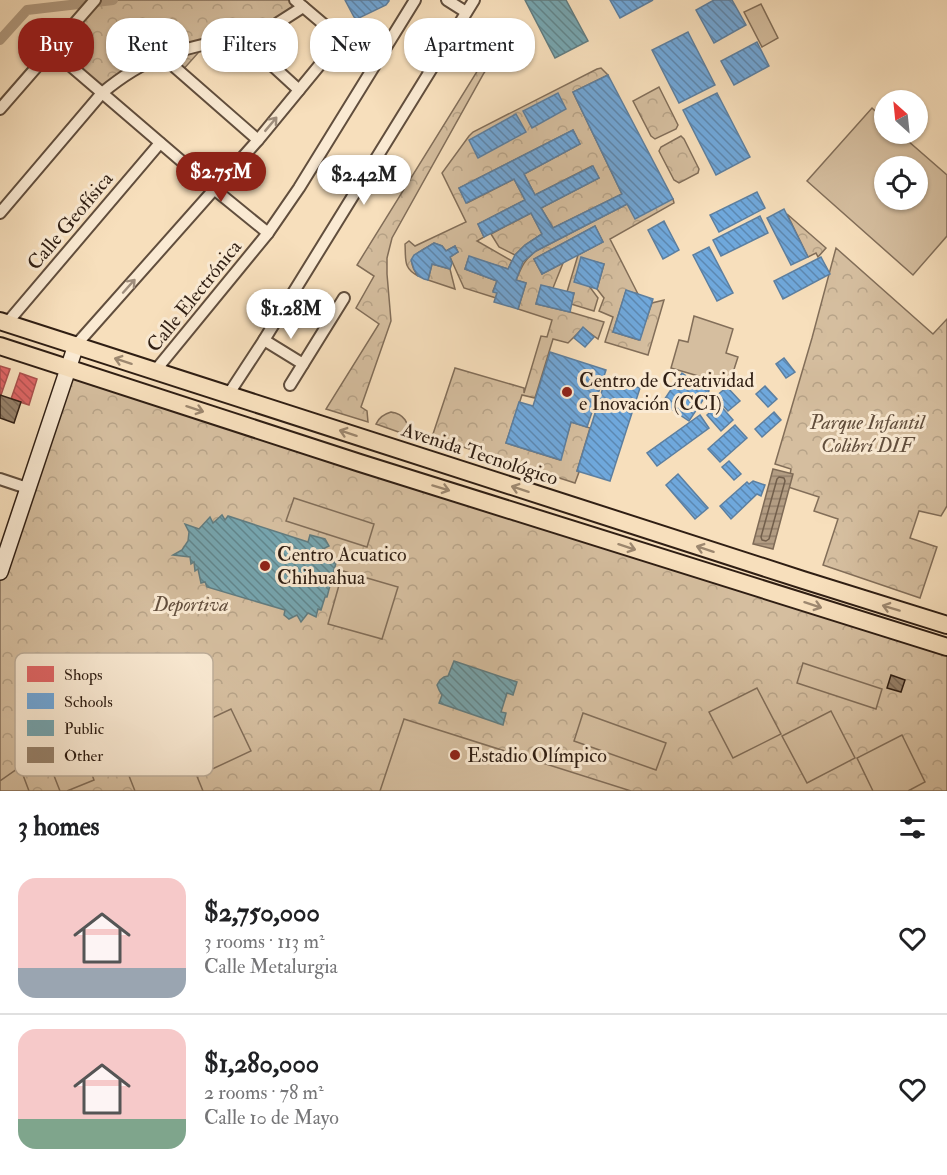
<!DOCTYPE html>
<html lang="en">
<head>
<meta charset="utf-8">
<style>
  :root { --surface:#fff; --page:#f6f6f6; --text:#202124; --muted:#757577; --line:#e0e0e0; --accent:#8f2418 }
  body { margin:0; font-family:"IM FELL Double Pica",serif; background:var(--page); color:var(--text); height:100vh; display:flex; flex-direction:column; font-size:22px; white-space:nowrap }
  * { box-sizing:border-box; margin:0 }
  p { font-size:20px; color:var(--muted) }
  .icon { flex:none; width:33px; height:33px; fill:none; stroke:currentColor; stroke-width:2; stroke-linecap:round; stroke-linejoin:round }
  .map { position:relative; height:791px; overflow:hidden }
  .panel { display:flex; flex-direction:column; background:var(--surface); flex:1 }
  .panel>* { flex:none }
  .top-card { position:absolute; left:18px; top:18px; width:600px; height:54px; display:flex; gap:12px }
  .needle { width:39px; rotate:333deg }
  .fabs { position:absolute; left:874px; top:90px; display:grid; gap:12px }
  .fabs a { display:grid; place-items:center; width:54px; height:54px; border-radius:50%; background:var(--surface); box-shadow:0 2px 4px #0004; font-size:30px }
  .price { position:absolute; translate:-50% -51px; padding:0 14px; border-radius:21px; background:#fff; color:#222; font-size:20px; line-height:39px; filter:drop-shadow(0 2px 3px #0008) }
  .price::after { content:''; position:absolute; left:50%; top:36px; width:18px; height:14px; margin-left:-9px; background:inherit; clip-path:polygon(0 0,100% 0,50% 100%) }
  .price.active { background:var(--accent); color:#fff }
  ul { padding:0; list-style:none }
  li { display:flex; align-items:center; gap:18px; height:150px; padding:0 18px }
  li+li { border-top:2px solid var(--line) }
  li span { display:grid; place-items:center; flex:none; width:168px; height:120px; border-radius:18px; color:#555 }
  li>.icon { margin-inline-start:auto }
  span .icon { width:72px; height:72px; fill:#fffc; stroke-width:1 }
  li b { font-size:26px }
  h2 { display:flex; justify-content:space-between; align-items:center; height:72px; padding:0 18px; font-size:26px }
  .tag { padding:0 21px; border-radius:24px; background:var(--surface); box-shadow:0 2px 4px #0004; font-size:21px; line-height:54px }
  .tag.active { background:var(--accent); color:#fff }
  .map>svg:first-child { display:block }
</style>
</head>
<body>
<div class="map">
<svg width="947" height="791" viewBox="0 0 947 791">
  <defs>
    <pattern id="park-crowns" width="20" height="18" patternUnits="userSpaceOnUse" patternTransform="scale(1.5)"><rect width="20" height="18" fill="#d5be9f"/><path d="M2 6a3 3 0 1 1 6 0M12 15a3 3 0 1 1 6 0" fill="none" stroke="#b7a388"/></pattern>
    <pattern id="water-rules" width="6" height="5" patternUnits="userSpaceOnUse" patternTransform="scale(1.5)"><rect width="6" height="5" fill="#b39d83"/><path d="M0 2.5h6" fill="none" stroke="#927f6a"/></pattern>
    <pattern id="shops-back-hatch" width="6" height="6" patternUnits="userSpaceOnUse" patternTransform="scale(1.5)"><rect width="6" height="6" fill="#e06666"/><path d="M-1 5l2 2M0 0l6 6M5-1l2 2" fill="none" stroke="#b65353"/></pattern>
    <pattern id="schools-back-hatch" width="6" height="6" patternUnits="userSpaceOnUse" patternTransform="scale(1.5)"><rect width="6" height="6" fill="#6fa8dc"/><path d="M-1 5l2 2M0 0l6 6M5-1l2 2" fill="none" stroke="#5c88b1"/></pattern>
    <pattern id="public-back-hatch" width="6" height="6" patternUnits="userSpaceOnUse" patternTransform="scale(1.5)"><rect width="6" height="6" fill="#76a5af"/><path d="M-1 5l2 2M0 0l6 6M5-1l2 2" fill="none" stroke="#61868d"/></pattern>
    <pattern id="building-back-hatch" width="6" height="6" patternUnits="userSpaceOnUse" patternTransform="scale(1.5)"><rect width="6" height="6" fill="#97826b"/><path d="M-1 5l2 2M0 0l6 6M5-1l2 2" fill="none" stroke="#7c6a57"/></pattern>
  </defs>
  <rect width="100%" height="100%" fill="#f7dfbc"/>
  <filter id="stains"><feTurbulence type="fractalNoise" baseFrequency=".00333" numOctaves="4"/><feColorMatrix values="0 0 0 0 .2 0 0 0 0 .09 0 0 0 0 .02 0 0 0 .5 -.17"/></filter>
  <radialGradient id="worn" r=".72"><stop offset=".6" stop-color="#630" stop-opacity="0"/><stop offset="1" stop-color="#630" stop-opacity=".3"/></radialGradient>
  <g fill="url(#park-crowns)" stroke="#826e59" stroke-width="1.5">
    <polygon points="96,0 294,0 305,10 269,31 193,50 198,53 181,72 166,59 137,70 101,92 56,50"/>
    <polygon points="494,44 500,48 484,73 392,238 387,258 387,274 391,321 361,407 367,411 368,422 326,409 379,324 356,308 374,276 357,265"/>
    <path d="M601,68L608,75L573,92L622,194L553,228L541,208L599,178L592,166L535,195L524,174L580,144L573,130L459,188L467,203L514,179L525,200L478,224L484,237L477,241L512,261L508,269L469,257L465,269L497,281L493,291L497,293L496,298L464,288L450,257L458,252L455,246L446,251L442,246L434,243C418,253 403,256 418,276C403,268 406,260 405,244L409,241L415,246L466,222L442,173L469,136L473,132L597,69Z"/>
    <polygon points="659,87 678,125 676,129 655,139 651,136 633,101"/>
    <polygon points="681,136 684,139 699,169 698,173 679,183 674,180 659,151 661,147"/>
    <path d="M673,199L674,203L610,239L638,294L626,291L613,332L639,340L652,303L664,300L648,355L605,342L613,317L599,311L604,298L597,289L604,264L581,258L589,286L598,298L594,311L571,304L574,293L567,292L578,255L603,242L595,226L534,259L542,274L563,263L553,288L541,286L536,304L570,312L604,322L598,339L583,328L568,343L553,339L535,398L522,395L506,443L560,460L571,422L590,428L577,471L579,472L575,483L432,437L455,368L524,388V393L541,336L547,337L552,320L518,309L526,283L516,280C522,266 524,260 536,251L627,204Z"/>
    <polygon points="531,213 542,234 525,245 515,255 499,247 491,234"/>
    <polygon points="787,214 826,248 818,257 816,253 808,257"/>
    <polygon points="836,248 933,334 947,319 947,506 941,516 919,511 910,538 937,547 920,598 823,565 838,519 814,511 819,497 788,487 791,469 775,464 812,338"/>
    <polygon points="432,264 450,269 455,289 428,280"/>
    <polygon points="68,369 947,649 947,791 0,791 0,573"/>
    <path d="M391,412C404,414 410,423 407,435L376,424C379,417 384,414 391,412Z"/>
  </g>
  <g fill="#d5be9f" stroke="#826e59" stroke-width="1.5" fill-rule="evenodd">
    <polygon points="761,4 778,38 762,47 744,12"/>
    <path d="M872,108L885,120V134H900L947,175V236L913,275L807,181ZM885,166H918V200H885Z"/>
    <polygon points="694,316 733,329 726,353 738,357 729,385 671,368 679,340 688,342"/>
    <polygon points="294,498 374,524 367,547 286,521"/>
    <polygon points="343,571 398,587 382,639 328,624"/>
    <polygon points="803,663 882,689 876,709 797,683"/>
    <polygon points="757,688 781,734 733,758 709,712"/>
    <polygon points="231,709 251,751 208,771 188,729"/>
    <polygon points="831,711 855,758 807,783 782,736"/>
    <polygon points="583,713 666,743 656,770 574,741"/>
    <polygon points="404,719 631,791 380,791"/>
    <polygon points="72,721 94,780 67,791 60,791 38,735"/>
    <polygon points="176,725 203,791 135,791 118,748"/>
    <polygon points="902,735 925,782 908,791 873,791 857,758"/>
    <polygon points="20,767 29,791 0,791 0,781"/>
  </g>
  <polygon fill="url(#water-rules)" stroke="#7e6a56" stroke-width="1.5" points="773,469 793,474 773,549 753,544"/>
  <g fill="url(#shops-back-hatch)" stroke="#ab504d" stroke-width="1.5">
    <polygon points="0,366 10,369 1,395 0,395"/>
    <polygon points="20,373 37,379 29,405 11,399"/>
  </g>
  <g fill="url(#schools-back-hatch)" stroke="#5c7fa0" stroke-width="1.5">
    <polygon points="345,0 389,0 389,1 386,5 357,19 354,17"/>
    <polygon points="610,0 653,0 620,18"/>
    <polygon points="714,0 732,0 746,25 714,43 696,10"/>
    <polygon points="688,32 715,85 679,103 652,50"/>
    <polygon points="757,42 769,66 734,85 721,61"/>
    <polygon points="608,75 673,199 635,219 627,204 536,251 523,262 516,280 526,283 518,309 494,302 497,293 493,292 497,281 465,269 469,256 508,269 515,255 525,245 542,234 531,213 484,237 478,224 525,200 514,179 466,203 459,188 573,130 580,144 524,174 535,195 593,166 599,178 541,208 553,228 622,194 573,92"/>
    <polygon points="558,93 566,109 532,128 523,111"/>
    <polygon points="717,93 750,157 716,175 683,110"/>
    <polygon points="516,114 526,132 478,158 469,140"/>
    <polygon points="757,192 765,208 719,232 710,215"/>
    <polygon points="784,209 808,257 791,265 767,218"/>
    <polygon points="760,216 768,233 721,256 713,240"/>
    <polygon points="664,221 679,250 663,259 648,230"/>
    <polygon points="595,226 603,242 542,274 534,259"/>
    <polygon points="434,243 442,246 446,251 455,246 458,252 450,257 452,263 450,269 432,264 428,280 424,279 418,276 414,269 411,260 414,255"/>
    <polygon points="709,247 733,293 717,301 693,255"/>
    <polygon points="581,257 604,264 597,289 574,282"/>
    <polygon points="821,257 830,274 783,299 774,281"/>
    <polygon points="541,285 574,293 570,312 536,304"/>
    <polygon points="626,290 653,299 640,340 613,332"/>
    <polygon points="583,327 594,337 585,347 574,338"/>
    <polygon points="550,352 606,370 587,427 571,422 561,460 506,443 519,402 533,406"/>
    <polygon points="784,358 795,372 786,378 776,364"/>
    <polygon points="682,373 709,391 689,421 662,403"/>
    <polygon points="606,378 640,388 610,481 577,471"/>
    <polygon points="765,386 777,399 768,407 756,394"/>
    <polygon points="727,387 740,401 728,411 715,397"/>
    <polygon points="719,404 733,420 721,431 707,415"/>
    <polygon points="774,412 781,420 762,437 755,429"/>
    <polygon points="700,415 709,428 657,466 647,453"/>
    <polygon points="735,425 747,438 720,462 708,449"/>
    <polygon points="729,461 741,474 734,480 722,467"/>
    <polygon points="678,474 708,508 695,519 666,485"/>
    <polygon points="753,481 765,485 761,496 757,494 731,519 720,506 747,482 749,484"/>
  </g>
  <g fill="url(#public-back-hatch)" stroke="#617c80" stroke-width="1.5">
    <polygon points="525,0 566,0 588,41 555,58"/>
    <polygon points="222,515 225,520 228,516 308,542 310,535 325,539 329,546 323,549 326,553 335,557 334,563 336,563 327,597 325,597 321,610 318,609 316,617 308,613 301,622 297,615 289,619 284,615 285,610 207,587 205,582 201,583 198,569 195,571 194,562 191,564 190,557 173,555 182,550 188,541 189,532 185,524 199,529 210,517 213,523"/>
    <polygon points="454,661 517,682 513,695 507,693 501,712 506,713 503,725 439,703 442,695 439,690 437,685 440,680 444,677 448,676"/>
  </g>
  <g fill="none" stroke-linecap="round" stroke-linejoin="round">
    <polygon stroke="#715e4b" stroke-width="1.5" points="779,477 784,478 785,481 769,539 766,541 762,540 761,537 777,479"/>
    <polyline stroke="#b39d83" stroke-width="10" points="0,40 27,10 113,0"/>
  </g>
  <g fill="url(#building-back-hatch)" stroke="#2f1e13" stroke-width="1.5">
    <polygon points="0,395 21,402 14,423 0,418"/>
    <polygon points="891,675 905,680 901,692 887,688"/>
  </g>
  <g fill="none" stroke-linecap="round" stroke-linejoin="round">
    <defs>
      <g id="minor">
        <polyline points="295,0 373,66"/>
        <polyline points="447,0 466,12"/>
        <polyline points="240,36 299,90"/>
        <polyline points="52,50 214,189 268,233"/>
        <polyline points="162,56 258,140"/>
        <polyline points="0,109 95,0"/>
        <path d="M0,213L102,93C120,78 139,65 161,57C195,44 231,40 266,30L278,23L303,7"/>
        <polyline points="7,323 160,143"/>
        <polyline points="264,340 303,364"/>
        <polyline points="76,345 258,140 341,39"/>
        <polyline points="155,371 268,233 299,188 415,0"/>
        <polyline points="290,385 344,298"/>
        <polyline points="228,395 264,340 474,0"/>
        <polyline points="0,479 27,488"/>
      </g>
      <polyline id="secondary" points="0,572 76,345"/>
      <g id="primary">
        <polyline points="0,321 803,580 947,625"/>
        <polyline points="0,346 360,463 947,647"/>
      </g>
    </defs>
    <use href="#minor" stroke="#614e3d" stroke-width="14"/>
    <use href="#secondary" stroke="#2f1e13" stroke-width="18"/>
    <use href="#primary" stroke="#2f1e13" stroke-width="20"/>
    <use href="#minor" stroke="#faead3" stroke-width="10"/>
    <use href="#secondary" stroke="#faead3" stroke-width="15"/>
    <use href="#primary" stroke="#f7dfbc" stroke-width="16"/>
  </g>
  <defs><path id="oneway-shaft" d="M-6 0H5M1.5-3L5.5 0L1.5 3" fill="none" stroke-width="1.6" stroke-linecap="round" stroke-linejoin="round" transform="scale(1.5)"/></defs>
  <g stroke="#9f8e7d">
    <use href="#oneway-shaft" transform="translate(271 124) rotate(-50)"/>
    <use href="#oneway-shaft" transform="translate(129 286) rotate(-48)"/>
  </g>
  <g stroke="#9d8870">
    <use href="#oneway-shaft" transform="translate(123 361) rotate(-162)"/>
    <use href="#oneway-shaft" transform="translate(195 409) rotate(18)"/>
    <use href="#oneway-shaft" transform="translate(348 433) rotate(-162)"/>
    <use href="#oneway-shaft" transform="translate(441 488) rotate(17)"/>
    <use href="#oneway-shaft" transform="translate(520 489) rotate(-162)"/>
    <use href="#oneway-shaft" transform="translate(627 547) rotate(18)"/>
    <use href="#oneway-shaft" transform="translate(705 549) rotate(-162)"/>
    <use href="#oneway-shaft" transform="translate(813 605) rotate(18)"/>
    <use href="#oneway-shaft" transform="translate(891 608) rotate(-163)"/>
  </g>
  <g fill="#8f2418" stroke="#faead3" stroke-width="2">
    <circle cx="567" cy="392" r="6"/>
    <circle cx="265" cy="566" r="6"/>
    <circle cx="455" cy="755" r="6"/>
  </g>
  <g text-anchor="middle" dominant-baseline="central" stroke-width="6" stroke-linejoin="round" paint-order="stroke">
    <g font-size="20" fill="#2f1e13" stroke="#faead3">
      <text transform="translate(70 221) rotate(-50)">Calle Geofísica</text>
      <text transform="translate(194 296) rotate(-51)">Calle Electrónica</text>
      <text transform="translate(480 454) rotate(18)">Avenida Tecnológico</text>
    </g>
    <g font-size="20" fill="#2f1e13" stroke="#faead3" text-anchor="start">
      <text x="579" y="380">Centro de Creatividad<tspan x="579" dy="23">e Inovación (CCI)</tspan></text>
      <text x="277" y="554">Centro Acuatico<tspan x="277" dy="23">Chihuahua</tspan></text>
      <text x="467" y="755">Estadio Olímpico</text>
    </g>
    <g font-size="20" font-style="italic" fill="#614e3d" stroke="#faead3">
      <text x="867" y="422">Parque Infantil<tspan x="867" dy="23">Colibrí DIF</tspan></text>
      <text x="191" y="604">Deportiva</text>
    </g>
  </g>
  <rect x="15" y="653" width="198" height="123" rx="9" fill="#faead3" stroke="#bdad99" stroke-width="1.5"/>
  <rect x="27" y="666" width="27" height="16" fill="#e06666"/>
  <rect x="27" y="693" width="27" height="16" fill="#6fa8dc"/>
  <rect x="27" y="720" width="27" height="16" fill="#76a5af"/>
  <rect x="27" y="747" width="27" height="16" fill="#97826b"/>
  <g font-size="16" fill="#2f1e13">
    <text x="64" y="680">Shops</text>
    <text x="64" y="707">Schools</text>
    <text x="64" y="734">Public</text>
    <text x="64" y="761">Other</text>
  </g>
  <rect width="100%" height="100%" filter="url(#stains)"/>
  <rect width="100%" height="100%" fill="url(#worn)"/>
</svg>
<div class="fabs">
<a><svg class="needle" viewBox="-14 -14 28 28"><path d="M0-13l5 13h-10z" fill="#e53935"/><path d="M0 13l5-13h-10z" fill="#757577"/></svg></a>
<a><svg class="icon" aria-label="locate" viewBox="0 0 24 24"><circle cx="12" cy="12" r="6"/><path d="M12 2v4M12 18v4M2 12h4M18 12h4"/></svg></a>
</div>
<b class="price active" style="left:221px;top:203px">$2.75M</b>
<b class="price" style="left:364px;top:206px">$2.42M</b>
<b class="price" style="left:291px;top:340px">$1.28M</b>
<div class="top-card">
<a class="tag active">Buy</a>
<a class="tag">Rent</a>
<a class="tag">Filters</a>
<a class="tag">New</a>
<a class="tag">Apartment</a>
</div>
</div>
<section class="panel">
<h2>3 homes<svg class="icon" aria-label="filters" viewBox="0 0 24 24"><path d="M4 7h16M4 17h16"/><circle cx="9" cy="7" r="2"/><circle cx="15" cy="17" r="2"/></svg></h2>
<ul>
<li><span style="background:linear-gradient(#f6c9c9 75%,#9aa5b1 0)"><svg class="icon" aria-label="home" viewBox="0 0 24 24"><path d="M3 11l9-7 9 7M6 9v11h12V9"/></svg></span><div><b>$2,750,000</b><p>3 rooms · 113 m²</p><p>Calle Metalurgia</p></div><svg class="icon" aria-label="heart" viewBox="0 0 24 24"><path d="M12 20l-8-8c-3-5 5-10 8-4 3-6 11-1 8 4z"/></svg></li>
<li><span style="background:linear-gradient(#f6c9c9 75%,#7fa58c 0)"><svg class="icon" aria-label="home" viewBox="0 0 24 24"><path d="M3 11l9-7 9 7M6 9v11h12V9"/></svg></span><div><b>$1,280,000</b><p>2 rooms · 78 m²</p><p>Calle 10 de Mayo</p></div><svg class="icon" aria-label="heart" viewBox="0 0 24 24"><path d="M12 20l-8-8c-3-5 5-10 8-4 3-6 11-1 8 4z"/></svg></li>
</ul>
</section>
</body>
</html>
